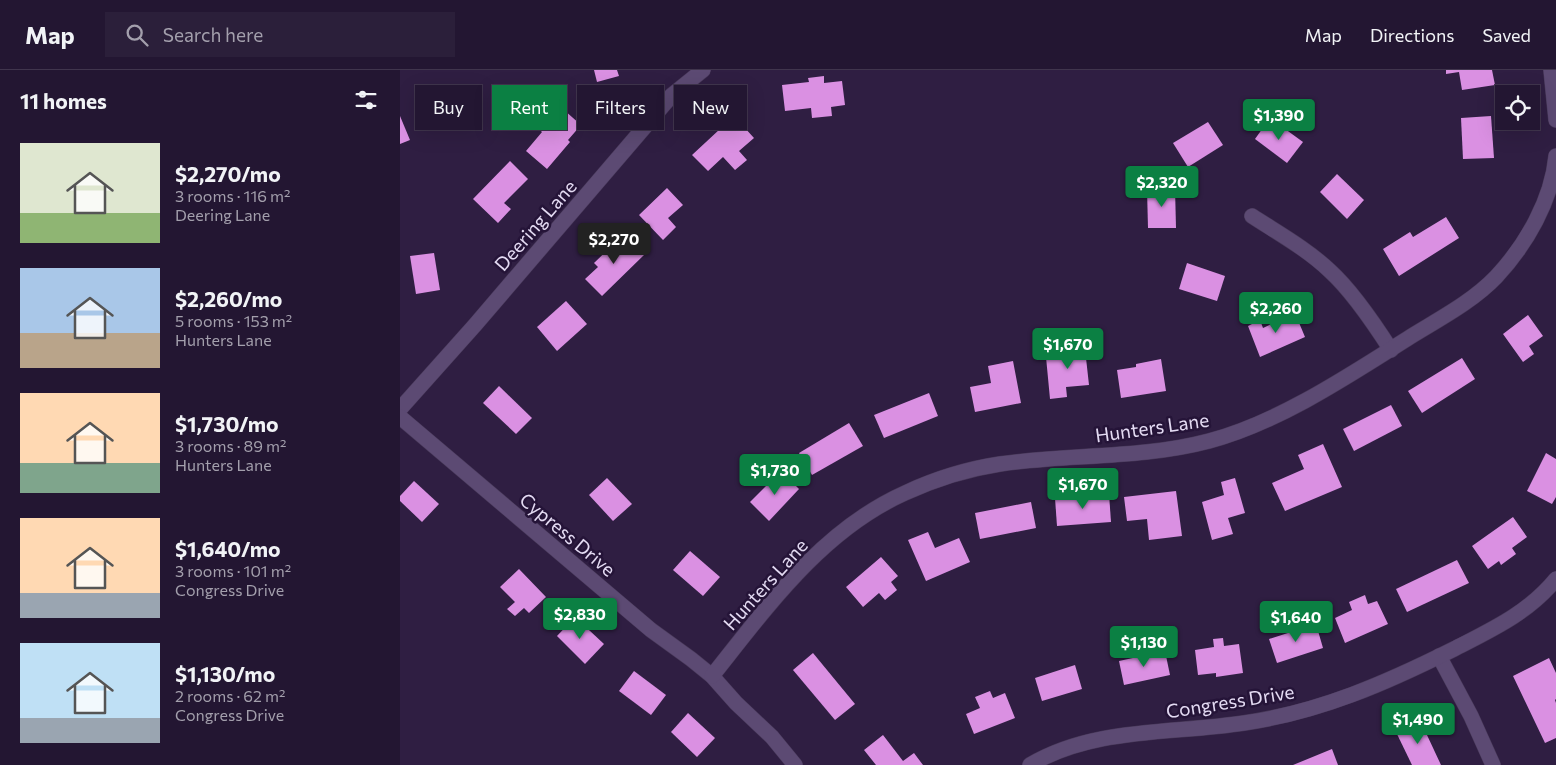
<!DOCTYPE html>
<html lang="en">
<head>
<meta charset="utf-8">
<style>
  :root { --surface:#231632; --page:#2b1f3a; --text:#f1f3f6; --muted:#a39fac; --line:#40354d; --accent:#0b8043 }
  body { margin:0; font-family:Commissioner,sans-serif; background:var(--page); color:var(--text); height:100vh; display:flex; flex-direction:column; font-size:19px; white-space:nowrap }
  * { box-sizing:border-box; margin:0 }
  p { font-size:16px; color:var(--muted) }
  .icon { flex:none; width:28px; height:28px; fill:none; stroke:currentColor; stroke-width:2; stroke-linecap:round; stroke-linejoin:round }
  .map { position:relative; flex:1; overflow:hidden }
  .panel { display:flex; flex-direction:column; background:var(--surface); width:400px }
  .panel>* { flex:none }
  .top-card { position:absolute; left:15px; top:15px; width:475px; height:45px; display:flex; gap:10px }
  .controls { position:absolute; left:1095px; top:15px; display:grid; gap:10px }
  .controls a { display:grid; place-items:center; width:45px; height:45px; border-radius:0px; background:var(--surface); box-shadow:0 5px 20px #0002,0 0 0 1px var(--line); font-size:25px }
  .price { position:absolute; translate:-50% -42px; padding:0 11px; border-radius:5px; background:var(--accent); color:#fff; font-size:16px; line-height:32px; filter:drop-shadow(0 1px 2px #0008) }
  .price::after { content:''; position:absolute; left:50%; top:30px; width:15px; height:11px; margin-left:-8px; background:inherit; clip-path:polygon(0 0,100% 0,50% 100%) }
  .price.current { background:#222; color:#fff }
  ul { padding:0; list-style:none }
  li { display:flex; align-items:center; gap:15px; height:125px; padding:0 20px }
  li span { display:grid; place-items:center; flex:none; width:140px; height:100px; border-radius:0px; color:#555 }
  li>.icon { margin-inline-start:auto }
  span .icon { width:60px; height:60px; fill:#fffc; stroke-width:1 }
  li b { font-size:21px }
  h2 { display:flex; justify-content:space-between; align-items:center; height:60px; padding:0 20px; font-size:21px }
  .pill { padding:0 18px; border-radius:0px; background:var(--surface); box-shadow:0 5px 20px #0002,0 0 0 1px var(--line); font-size:18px; line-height:45px }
  .pill.current { background:var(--accent); color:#fff }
  header { display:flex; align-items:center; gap:30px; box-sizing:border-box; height:70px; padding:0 25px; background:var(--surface); border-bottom:1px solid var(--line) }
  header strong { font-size:24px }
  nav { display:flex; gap:28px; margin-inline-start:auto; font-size:18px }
  .search { width:350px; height:45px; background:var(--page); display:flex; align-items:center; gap:12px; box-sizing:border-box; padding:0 18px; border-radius:0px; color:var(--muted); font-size:19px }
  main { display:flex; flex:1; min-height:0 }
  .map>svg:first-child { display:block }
</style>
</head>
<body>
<header>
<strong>Map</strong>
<div class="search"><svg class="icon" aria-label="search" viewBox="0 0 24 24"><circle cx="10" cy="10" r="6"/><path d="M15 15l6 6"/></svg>Search here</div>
<nav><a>Map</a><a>Directions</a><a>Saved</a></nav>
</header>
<main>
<section class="panel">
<h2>11 homes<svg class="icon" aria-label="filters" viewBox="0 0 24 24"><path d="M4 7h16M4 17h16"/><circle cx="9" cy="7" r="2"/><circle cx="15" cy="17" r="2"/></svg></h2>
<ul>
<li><span style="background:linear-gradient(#dfe7d0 70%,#8fb573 0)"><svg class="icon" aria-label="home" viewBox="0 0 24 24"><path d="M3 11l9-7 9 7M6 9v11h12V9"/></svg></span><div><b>$2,270/mo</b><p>3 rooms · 116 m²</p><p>Deering Lane</p></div></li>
<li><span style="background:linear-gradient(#a9c7e8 65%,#b9a48a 0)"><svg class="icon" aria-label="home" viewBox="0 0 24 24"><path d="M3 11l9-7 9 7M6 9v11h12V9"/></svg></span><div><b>$2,260/mo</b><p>5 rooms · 153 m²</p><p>Hunters Lane</p></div></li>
<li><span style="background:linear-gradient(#ffd9b3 70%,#7fa58c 0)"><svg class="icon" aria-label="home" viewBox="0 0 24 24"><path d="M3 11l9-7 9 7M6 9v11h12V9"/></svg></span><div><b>$1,730/mo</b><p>3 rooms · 89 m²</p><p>Hunters Lane</p></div></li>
<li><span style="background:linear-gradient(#ffd9b3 75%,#9aa5b1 0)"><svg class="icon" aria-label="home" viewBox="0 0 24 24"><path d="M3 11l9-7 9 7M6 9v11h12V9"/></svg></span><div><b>$1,640/mo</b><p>3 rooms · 101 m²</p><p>Congress Drive</p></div></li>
<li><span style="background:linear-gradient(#bfe0f5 75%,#9aa5b1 0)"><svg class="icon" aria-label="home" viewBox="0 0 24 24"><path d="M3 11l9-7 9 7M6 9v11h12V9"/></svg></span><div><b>$1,130/mo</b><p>2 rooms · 62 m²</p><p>Congress Drive</p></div></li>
</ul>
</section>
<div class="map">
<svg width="1156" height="695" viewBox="0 0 1156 695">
  <rect width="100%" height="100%" fill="#2f1e42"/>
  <g fill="#da90e2">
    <polygon points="194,0 217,0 219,6 197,12"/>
    <polygon points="1046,0 1092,0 1095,15 1062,20 1059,2 1046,4"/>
    <polygon points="424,6 424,13 442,11 445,35 431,37 432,46 412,48 411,38 385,41 382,15 409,12 408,8"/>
    <polygon points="155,32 181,55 168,70 170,72 147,99 126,81 142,62 135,55"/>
    <polygon points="0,46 10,70 0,74"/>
    <polygon points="334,46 354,68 339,81 347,90 335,100 323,87 308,101 292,85"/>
    <polygon points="1091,46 1094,88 1063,89 1061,48"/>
    <polygon points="870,48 903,72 887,93 855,69"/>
    <polygon points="808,52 823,75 788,97 773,73"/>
    <polygon points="110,91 128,109 104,133 111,139 98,153 73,129"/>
    <polygon points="937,104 964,130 947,149 920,122"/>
    <polygon points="267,118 283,135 268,148 276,157 263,170 239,145"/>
    <polygon points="775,118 776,158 748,158 747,119"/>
    <polygon points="1046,147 1059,168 999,206 983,179 1010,162 1013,167"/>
    <polygon points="224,164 244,185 202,226 185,209 198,197 194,193"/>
    <polygon points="34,183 40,220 16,224 10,186"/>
    <polygon points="787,193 825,206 817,231 779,219"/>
    <polygon points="166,231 187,254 157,281 137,257"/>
    <polygon points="895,243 905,267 860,287 848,256 860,250 863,258"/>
    <polygon points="1128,245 1143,266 1129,276 1134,284 1123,292 1103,264"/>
    <polygon points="684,270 689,315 666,317 667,327 650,329 646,287 667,285 665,272"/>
    <polygon points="1062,288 1075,309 1022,343 1008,321"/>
    <polygon points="761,289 766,321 721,328 717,300 736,297 736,294"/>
    <polygon points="613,291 621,333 575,342 570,317 591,313 588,296"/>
    <polygon points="99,316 132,348 116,364 83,333"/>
    <polygon points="529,323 538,346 484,368 474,345"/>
    <polygon points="991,335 1002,356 954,381 943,359"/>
    <polygon points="449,353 463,376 412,405 399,383"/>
    <polygon points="923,374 942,417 885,441 872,413 904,399 898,385"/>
    <polygon points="1146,383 1156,389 1156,427 1152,434 1127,421"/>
    <polygon points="381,401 399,419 369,451 350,432"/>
    <polygon points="207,408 232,434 213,451 189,425"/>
    <polygon points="835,408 845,443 828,448 833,464 812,470 802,432 824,425 821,412"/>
    <polygon points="14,411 39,434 22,452 0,431 0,426"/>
    <polygon points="776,421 782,466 749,470 747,449 727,451 724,427"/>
    <polygon points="709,424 711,452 657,456 655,428"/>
    <polygon points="631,432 636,458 580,469 575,443"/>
    <polygon points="1113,447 1127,467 1112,478 1116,484 1101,495 1099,491 1088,499 1072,476"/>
    <polygon points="528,462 535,478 559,468 570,492 526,511 508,470"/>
    <polygon points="290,481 320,507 303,526 273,500"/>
    <polygon points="481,487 498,506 491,512 497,520 485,530 479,523 463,537 446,517"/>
    <polygon points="1057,490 1069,513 1007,542 996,519"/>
    <polygon points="119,499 146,527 129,543 124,538 115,546 107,539 115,532 100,517"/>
    <polygon points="965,525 968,534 977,531 988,554 945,573 935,548 952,540 949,532"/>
    <polygon points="175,547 204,574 185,594 157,566"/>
    <polygon points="916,554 923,578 877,593 869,569"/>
    <polygon points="823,568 824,576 839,574 843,603 816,607 816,603 798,605 795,580 814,577 813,569"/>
    <polygon points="765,581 770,605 724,615 719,591"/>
    <polygon points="413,583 455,634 435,650 393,600"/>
    <polygon points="1149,588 1156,603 1156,629 1155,630 1156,633 1156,668 1145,673 1113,606"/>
    <polygon points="675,595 682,619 642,631 635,608"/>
    <polygon points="234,601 266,625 251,645 219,621"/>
    <polygon points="590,621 593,628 605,623 615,648 574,664 566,644 580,638 575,627"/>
    <polygon points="288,643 315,668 297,687 271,662"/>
    <polygon points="1020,650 1041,695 1012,695 996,662"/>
    <polygon points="483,665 503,691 514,683 523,695 476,695 464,680"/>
    <polygon points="932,679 938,695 893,695"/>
  </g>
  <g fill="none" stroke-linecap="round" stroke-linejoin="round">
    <defs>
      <g id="minor">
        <polyline points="1151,0 1156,50"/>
        <path d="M852,146C878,163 907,179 930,201C952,221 975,255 991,280"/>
        <polyline points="0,339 75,255 272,25 303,0"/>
        <polyline points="0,347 251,560 291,589 312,606 336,633 372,667 395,695"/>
        <polyline points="1039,586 1071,646 1093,695"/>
        <path d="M312,606C367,537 422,460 505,423C535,409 567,399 600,394C669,384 741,389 809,371C878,353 950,305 1010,267C1039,249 1072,232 1096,207C1126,175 1152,130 1156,86"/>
        <path d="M630,695C694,657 773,664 844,653C920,642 986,613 1054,579C1093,559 1128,543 1156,509"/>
      </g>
    </defs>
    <use href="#minor" stroke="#483959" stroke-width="16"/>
    <use href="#minor" stroke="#5c4a73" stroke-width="15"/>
  </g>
  <g text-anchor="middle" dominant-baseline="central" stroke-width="5" stroke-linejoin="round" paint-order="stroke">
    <g font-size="19" fill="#e4dbf3" stroke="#251438">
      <text transform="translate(135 155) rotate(-49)">Deering Lane</text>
      <text transform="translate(752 357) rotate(-8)">Hunters Lane</text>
      <text transform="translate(168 464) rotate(40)">Cypress Drive</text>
      <text transform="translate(365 514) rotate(-48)">Hunters Lane</text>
      <text transform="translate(830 631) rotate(-9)">Congress Drive</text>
    </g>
  </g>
</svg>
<div class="controls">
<a><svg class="icon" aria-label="locate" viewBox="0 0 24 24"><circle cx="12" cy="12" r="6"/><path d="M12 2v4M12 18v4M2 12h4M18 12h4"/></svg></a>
</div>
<b class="price" style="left:879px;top:71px">$1,390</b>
<b class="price" style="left:762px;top:138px">$2,320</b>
<b class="price current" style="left:214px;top:195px">$2,270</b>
<b class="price" style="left:876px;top:264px">$2,260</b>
<b class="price" style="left:668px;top:300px">$1,670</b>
<b class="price" style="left:375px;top:426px">$1,730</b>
<b class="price" style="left:683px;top:440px">$1,670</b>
<b class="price" style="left:180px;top:570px">$2,830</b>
<b class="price" style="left:896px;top:573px">$1,640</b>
<b class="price" style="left:744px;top:598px">$1,130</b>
<b class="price" style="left:1018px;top:675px">$1,490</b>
<div class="top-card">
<a class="pill">Buy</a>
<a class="pill current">Rent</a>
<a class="pill">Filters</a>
<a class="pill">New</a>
</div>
</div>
</main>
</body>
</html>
